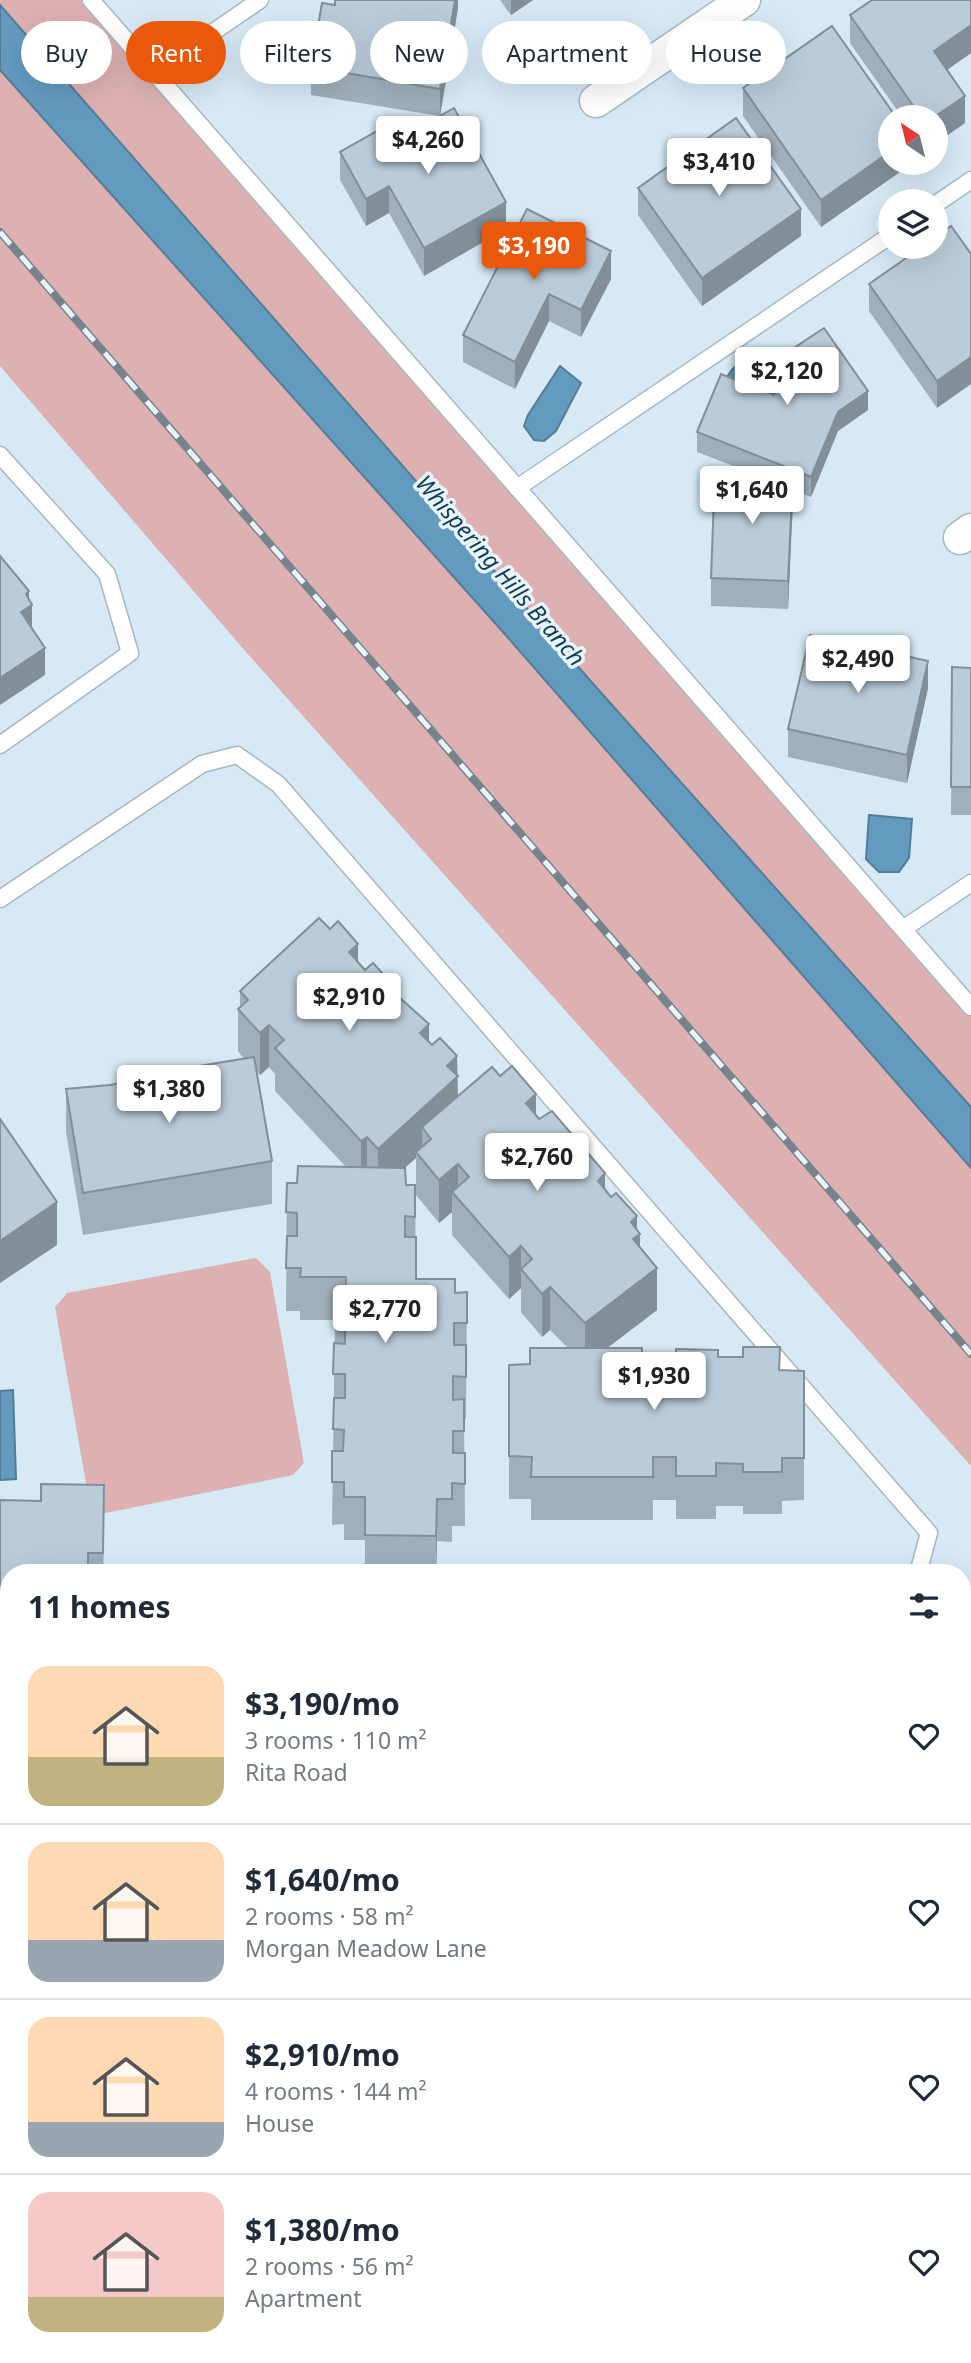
<!DOCTYPE html>
<html lang="en">
<head>
<meta charset="utf-8">
<style>
  :root { --surface:#fff; --page:#f2f2f3; --text:#1f2937; --muted:#747a83; --line:#e0e1e3; --accent:#ea580c }
  body { margin:0; font-family:"Noto Sans",sans-serif; background:var(--page); color:var(--text); height:100vh; display:flex; flex-direction:column; font-size:26px; white-space:nowrap }
  * { box-sizing:border-box; margin:0 }
  p { font-size:23px; color:var(--muted) }
  .icon { flex:none; width:38px; height:38px; fill:none; stroke:currentColor; stroke-width:2; stroke-linecap:round; stroke-linejoin:round }
  .map { position:relative; flex:1; overflow:hidden }
  .panel { position:absolute; left:0px; top:1564px; width:971px; height:800px; display:flex; flex-direction:column; background:var(--surface); border-radius:28px 28px 0 0; box-shadow:0 7px 28px #0002 }
  .panel>* { flex:none }
  .banner { position:absolute; left:21px; top:21px; width:929px; height:63px; display:flex; gap:14px }
  .needle { width:46px; rotate:325deg }
  .fabs { position:absolute; left:878px; top:105px; display:grid; gap:14px }
  .fabs a { display:grid; place-items:center; width:70px; height:70px; border-radius:50%; background:var(--surface); box-shadow:0 7px 28px #0002; font-size:35px }
  .price { position:absolute; translate:-50% -60px; padding:0 16px; border-radius:7px; background:#fff; color:#222; font-size:23px; line-height:46px; filter:drop-shadow(0 2px 4px #0008) }
  .price::after { content:''; position:absolute; left:50%; top:42px; width:21px; height:16px; margin-left:-10px; background:inherit; clip-path:polygon(0 0,100% 0,50% 100%) }
  .price.on { background:var(--accent); color:#fff }
  ul { padding:0; list-style:none }
  li { display:flex; align-items:center; gap:21px; height:175px; padding:0 28px }
  li+li { border-top:2px solid var(--line) }
  li span { display:grid; place-items:center; flex:none; width:196px; height:140px; border-radius:21px; color:#555 }
  li>.icon { margin-inline-start:auto }
  span .icon { width:84px; height:84px; fill:#fffc; stroke-width:1 }
  li b { font-size:30px }
  h2 { display:flex; justify-content:space-between; align-items:center; height:84px; padding:0 28px; font-size:30px }
  .tag { padding:0 24px; border-radius:32px; background:var(--surface); box-shadow:0 7px 28px #0002; font-size:24px; line-height:63px }
  .tag.on { background:var(--accent); color:#fff }
  .map>svg:first-child { display:block }
</style>
</head>
<body>
<div class="map">
<svg width="971" height="2363" viewBox="0 0 971 2363">
  <rect width="100%" height="100%" fill="#d6e9f5"/>
  <polygon fill="#c3dded" points="9,2246 9,2356 397,2356 387,2363 0,2363 0,2251"/>
  <g fill="#ddb1b1">
    <polygon points="0,0 103,0 971,1007 971,1466 246,652 0,366"/>
    <polygon points="256,1258 270,1272 304,1463 293,1475 101,1514 89,1500 55,1307 67,1293"/>
    <polygon points="971,1675 971,1747 963,1747 963,1676"/>
    <polygon points="0,1682 9,1682 9,1741 0,1740"/>
    <polygon points="9,2318 9,2356 32,2356 21,2363 0,2363 0,2324"/>
  </g>
  <g fill="#639bbf" stroke="#537c97" stroke-width="2">
    <polygon points="0,5 595,686 971,1107 971,1168 503,632 0,70"/>
    <path d="M764,358L778,365L780,374L768,404L726,380C733,362 746,360 764,358Z"/>
    <polygon points="560,366 581,383 556,431 544,441 534,440 524,426 528,415"/>
    <polygon points="869,815 912,819 909,858 899,872 879,872 866,859"/>
    <polygon points="13,1390 16,1479 0,1480 0,1391"/>
  </g>
  <g fill="none" stroke-linecap="round" stroke-linejoin="round">
    <defs>
      <g id="lane">
        <polyline points="91,0 971,1007"/>
        <polyline points="155,72 260,0"/>
        <polyline points="936,204 971,180"/>
        <polyline points="0,455 107,574 130,653 0,745"/>
        <polyline points="517,488 891,235"/>
        <polyline points="0,899 202,764 237,755 278,784 929,1533 918,1573"/>
        <polyline points="903,929 971,883"/>
        <polyline points="0,2180 9,2174"/>
        <polyline points="962,2238 971,2250"/>
        <polyline points="0,2296 9,2290"/>
        <polyline points="962,2355 968,2363"/>
        <polyline points="80,2356 85,2363"/>
        <polyline points="187,2356 192,2363"/>
        <polyline points="583,2356 588,2363"/>
        <polyline points="469,2363 473,2356"/>
      </g>
      <g id="street">
        <polyline points="596,101 744,0"/>
        <polyline points="960,538 971,530"/>
      </g>
      <g id="secondary">
        <polyline points="0,1762 9,1762"/>
        <polyline points="962,1772 971,1772"/>
        <polyline points="0,1831 9,1831"/>
        <polyline points="962,1841 971,1841"/>
      </g>
    </defs>
    <use href="#lane" stroke="#a6b8c4" stroke-width="19"/>
    <use href="#street" stroke="#a6b8c4" stroke-width="35"/>
    <use href="#secondary" stroke="#a6b8c4" stroke-width="42"/>
    <use href="#lane" stroke="#fff" stroke-width="16"/>
    <use href="#street" stroke="#fff" stroke-width="32"/>
    <use href="#secondary" stroke="#fff" stroke-width="38"/>
    <defs>
      <polyline id="rail" points="0,232 971,1354"/>
    </defs>
    <use href="#rail" stroke="#77838b" stroke-width="8"/>
    <use href="#rail" stroke="#e9f5fc" stroke-width="5" stroke-dasharray="16" stroke-linecap="butt"/>
  </g>
  <g fill="#a0afbb">
    <polygon points="458,0 458,8 440,116 311,95 311,67 335,5"/>
    <polygon points="500,0 533,0 511,15"/>
    <polygon points="971,0 971,53 947,70 965,123 936,143 936,117 902,117 850,43 850,15"/>
    <polygon points="743,88 910,163 910,165 821,227 743,116"/>
    <polygon points="387,146 506,229 424,276 389,213 366,226 340,180 340,152"/>
    <polygon points="638,188 801,236 702,306 638,215"/>
    <polygon points="527,209 611,279 581,337 549,321 515,389 463,362 463,335"/>
    <polygon points="971,254 937,408 869,311 869,284"/>
    <polygon points="774,395 868,410 838,431 811,497 793,490 788,609 711,606 711,578 749,472 697,452 697,432"/>
    <polygon points="952,667 971,668 971,815 951,815"/>
    <polygon points="928,688 907,783 788,757 788,729"/>
    <polygon points="358,962 365,970 395,994 432,1045 457,1056 458,1096 536,1116 605,1190 637,1230 640,1246 657,1310 607,1348 642,1366 676,1366 718,1357 780,1370 804,1371 804,1500 782,1501 782,1514 743,1514 743,1506 716,1506 716,1519 676,1519 676,1500 653,1500 653,1520 531,1520 531,1499 509,1499 509,1365 530,1364 568,1348 550,1330 542,1337 521,1312 521,1288 509,1299 452,1235 452,1212 439,1223 416,1195 416,1158 404,1168 406,1185 415,1185 416,1279 455,1293 467,1292 466,1419 464,1419 465,1526 452,1526 452,1542 437,1541 436,1573 365,1573 365,1540 344,1540 344,1524 332,1525 335,1320 300,1320 300,1311 286,1311 287,1183 297,1183 346,1167 275,1091 275,1074 269,1067 260,1075 257,1072 272,1161 272,1204 83,1235 66,1132 66,1089 110,1085 244,1059 238,1051 238,1009 240,1007 240,991"/>
    <polygon points="0,1500 104,1528 103,1573 9,1573 9,1643 0,1643"/>
    <polygon points="971,1904 971,2028 962,2030 962,1905"/>
    <polygon points="0,1951 9,1964 9,2114 8,2113 0,2119"/>
    <polygon points="971,2047 971,2142 962,2130 962,2053"/>
    <polygon points="656,2356 766,2356 766,2363 658,2363 658,2358"/>
    <polygon points="819,2356 904,2356 909,2363 819,2363"/>
  </g>
  <g fill="#828f98">
    <polygon points="455,0 458,0 458,8 440,116 440,89"/>
    <polygon points="511,0 533,0 511,15"/>
    <polygon points="971,25 971,53 934,79 934,51"/>
    <polygon points="965,96 965,123 936,143 936,117 934,117"/>
    <polygon points="891,151 891,163 910,163 910,165 821,227 821,200"/>
    <polygon points="389,186 389,213 366,226 366,199"/>
    <polygon points="506,202 506,229 424,276 424,248"/>
    <polygon points="801,209 801,236 702,306 702,278"/>
    <polygon points="611,251 611,279 581,337 581,310"/>
    <polygon points="549,294 549,321 515,389 515,362"/>
    <polygon points="971,357 971,384 937,408 937,381"/>
    <polygon points="868,391 868,410 838,431 811,497 811,477 838,412"/>
    <polygon points="793,474 793,502 788,609 788,581"/>
    <polygon points="29,591 29,607 32,605 32,632 21,612 26,594"/>
    <polygon points="45,648 45,675 0,705 0,678"/>
    <polygon points="928,661 928,688 907,783 907,755"/>
    <polygon points="358,944 358,986 349,952"/>
    <polygon points="429,1024 429,1067 420,1033"/>
    <polygon points="269,1025 269,1067 260,1075 260,1033"/>
    <polygon points="457,1056 458,1119 431,1139 422,1127 422,1152 416,1152 416,1158 378,1192 378,1149 447,1066"/>
    <polygon points="536,1094 536,1136 526,1103"/>
    <polygon points="367,1137 367,1179 361,1184 361,1141"/>
    <polygon points="458,1164 458,1199 452,1192 452,1212 439,1223 439,1180"/>
    <polygon points="605,1173 605,1215 598,1181"/>
    <polygon points="57,1202 57,1245 0,1283 0,1241"/>
    <polygon points="637,1216 637,1236 640,1234 640,1277 631,1222"/>
    <polygon points="521,1246 521,1288 509,1299 509,1257"/>
    <polygon points="657,1268 657,1310 585,1365 585,1323"/>
    <polygon points="550,1287 550,1330 542,1337 542,1294"/>
    <polygon points="104,1485 104,1528 103,1573"/>
    <polygon points="437,1499 437,1541 436,1573 436,1536"/>
    <polygon points="8,2070 8,2113 0,2119 0,2076"/>
    <polygon points="728,2356 732,2356 732,2363 718,2363"/>
    <polygon points="756,2356 766,2356 766,2363 746,2363"/>
    <polygon points="840,2356 847,2356 847,2363 833,2363 833,2360"/>
  </g>
  <g fill="#baccd9" stroke="#828f98" stroke-width="2">
    <polygon points="335,0 455,0 440,89 311,67 322,3 335,5"/>
    <polygon points="872,0 971,0 971,25 934,51 965,96 934,117 921,117 850,15"/>
    <polygon points="832,26 896,117 891,117 891,151 821,200 743,88"/>
    <polygon points="454,108 506,202 424,248 389,186 366,199 340,152 379,130 387,146"/>
    <polygon points="736,118 801,209 702,278 638,188"/>
    <polygon points="527,209 611,251 581,310 549,294 515,362 463,335"/>
    <polygon points="951,226 971,254 971,357 937,381 869,284 922,247 936,247 936,237"/>
    <polygon points="824,328 868,391 838,412 811,477 697,432 721,374 774,395 791,350"/>
    <polygon points="715,471 793,474 788,581 711,578"/>
    <polygon points="0,556 29,591 26,594 32,605 21,612 45,648 0,678"/>
    <polygon points="810,635 928,661 907,755 788,729"/>
    <polygon points="952,667 971,668 971,787 951,787"/>
    <polygon points="319,918 330,929 338,921 358,944 349,952 365,970 373,963 395,987 391,990 429,1024 420,1033 432,1045 440,1038 457,1056 447,1066 458,1076 378,1149 367,1137 361,1141 275,1048 284,1040 269,1025 260,1033 238,1009 248,1000 240,991"/>
    <polygon points="254,1057 272,1161 83,1193 66,1089 110,1085 121,1083 120,1079"/>
    <polygon points="512,1066 536,1094 526,1103 539,1119 552,1111 605,1173 598,1181 611,1197 616,1193 637,1216 631,1222 640,1234 633,1239 657,1268 585,1323 550,1287 542,1294 521,1269 532,1259 521,1246 509,1257 452,1192 469,1177 458,1164 439,1180 416,1152 431,1139 422,1127 492,1067 500,1076"/>
    <polygon points="0,1119 57,1202 0,1241"/>
    <polygon points="298,1166 405,1168 406,1185 415,1185 415,1217 405,1216 405,1237 416,1237 416,1279 455,1279 455,1293 467,1292 467,1323 454,1323 454,1345 466,1345 466,1377 453,1376 453,1400 464,1399 464,1431 453,1431 453,1453 465,1453 465,1484 452,1483 452,1499 437,1499 436,1536 365,1535 365,1497 344,1497 344,1482 332,1482 332,1451 343,1451 344,1430 333,1429 334,1398 345,1398 345,1374 333,1374 334,1343 345,1344 345,1322 335,1322 335,1291 346,1290 346,1277 300,1277 301,1268 286,1268 287,1236 297,1236 297,1213 286,1212 287,1183 297,1183"/>
    <polygon points="743,1347 780,1347 779,1370 804,1371 804,1458 782,1458 782,1472 743,1472 743,1464 716,1463 716,1476 676,1476 676,1457 653,1457 653,1477 531,1477 532,1457 509,1456 509,1365 530,1364 530,1348 642,1348 642,1366 676,1366 676,1349 718,1350 718,1357 743,1357"/>
    <polygon points="41,1484 104,1485 103,1553 88,1553 88,1573 9,1573 9,1601 0,1601 0,1500 41,1501"/>
    <polygon points="971,1904 971,1985 962,1987 962,1905"/>
    <polygon points="0,1951 9,1964 9,2071 8,2070 0,2076"/>
    <polygon points="971,2047 971,2099 962,2087 962,2053"/>
    <polygon points="675,2356 728,2356 718,2363 680,2363"/>
    <polygon points="734,2356 756,2356 746,2363 739,2363"/>
    <polygon points="829,2356 840,2356 833,2360"/>
    <polygon points="851,2356 904,2356 909,2363 856,2363"/>
  </g>
  <g text-anchor="middle" dominant-baseline="central" stroke-width="7" stroke-linejoin="round" paint-order="stroke">
    <g font-size="23" font-style="italic" fill="#0e3d56" stroke="#e9f5fc">
      <text transform="translate(501 570) rotate(49)">Whispering Hills Branch</text>
    </g>
  </g>
</svg>
<div class="fabs">
<a><svg class="needle" viewBox="-14 -14 28 28"><path d="M0-13l5 13h-10z" fill="#e53935"/><path d="M0 13l5-13h-10z" fill="#747a83"/></svg></a>
<a><svg class="icon" aria-label="layers" viewBox="0 0 24 24"><path d="M12 4l9 5-9 5-9-5zM3 14l9 5 9-5"/></svg></a>
</div>
<b class="price" style="left:428px;top:176px">$4,260</b>
<b class="price" style="left:719px;top:198px">$3,410</b>
<b class="price on" style="left:534px;top:282px">$3,190</b>
<b class="price" style="left:787px;top:407px">$2,120</b>
<b class="price" style="left:752px;top:526px">$1,640</b>
<b class="price" style="left:858px;top:695px">$2,490</b>
<b class="price" style="left:349px;top:1033px">$2,910</b>
<b class="price" style="left:169px;top:1125px">$1,380</b>
<b class="price" style="left:537px;top:1193px">$2,760</b>
<b class="price" style="left:385px;top:1345px">$2,770</b>
<b class="price" style="left:654px;top:1412px">$1,930</b>
<div class="banner">
<a class="tag">Buy</a>
<a class="tag on">Rent</a>
<a class="tag">Filters</a>
<a class="tag">New</a>
<a class="tag">Apartment</a>
<a class="tag">House</a>
</div>
<section class="panel">
<h2>11 homes<svg class="icon" aria-label="filters" viewBox="0 0 24 24"><path d="M4 7h16M4 17h16"/><circle cx="9" cy="7" r="2"/><circle cx="15" cy="17" r="2"/></svg></h2>
<ul>
<li><span style="background:linear-gradient(#ffd9b3 65%,#c2b280 0)"><svg class="icon" aria-label="home" viewBox="0 0 24 24"><path d="M3 11l9-7 9 7M6 9v11h12V9"/></svg></span><div><b>$3,190/mo</b><p>3 rooms · 110 m²</p><p>Rita Road</p></div><svg class="icon" aria-label="heart" viewBox="0 0 24 24"><path d="M12 20l-8-8c-3-5 5-10 8-4 3-6 11-1 8 4z"/></svg></li>
<li><span style="background:linear-gradient(#ffd9b3 70%,#9aa5b1 0)"><svg class="icon" aria-label="home" viewBox="0 0 24 24"><path d="M3 11l9-7 9 7M6 9v11h12V9"/></svg></span><div><b>$1,640/mo</b><p>2 rooms · 58 m²</p><p>Morgan Meadow Lane</p></div><svg class="icon" aria-label="heart" viewBox="0 0 24 24"><path d="M12 20l-8-8c-3-5 5-10 8-4 3-6 11-1 8 4z"/></svg></li>
<li><span style="background:linear-gradient(#ffd9b3 75%,#9aa5b1 0)"><svg class="icon" aria-label="home" viewBox="0 0 24 24"><path d="M3 11l9-7 9 7M6 9v11h12V9"/></svg></span><div><b>$2,910/mo</b><p>4 rooms · 144 m²</p><p>House</p></div><svg class="icon" aria-label="heart" viewBox="0 0 24 24"><path d="M12 20l-8-8c-3-5 5-10 8-4 3-6 11-1 8 4z"/></svg></li>
<li><span style="background:linear-gradient(#f6c9c9 75%,#c2b280 0)"><svg class="icon" aria-label="home" viewBox="0 0 24 24"><path d="M3 11l9-7 9 7M6 9v11h12V9"/></svg></span><div><b>$1,380/mo</b><p>2 rooms · 56 m²</p><p>Apartment</p></div><svg class="icon" aria-label="heart" viewBox="0 0 24 24"><path d="M12 20l-8-8c-3-5 5-10 8-4 3-6 11-1 8 4z"/></svg></li>
</ul>
</section>
</div>
</body>
</html>
